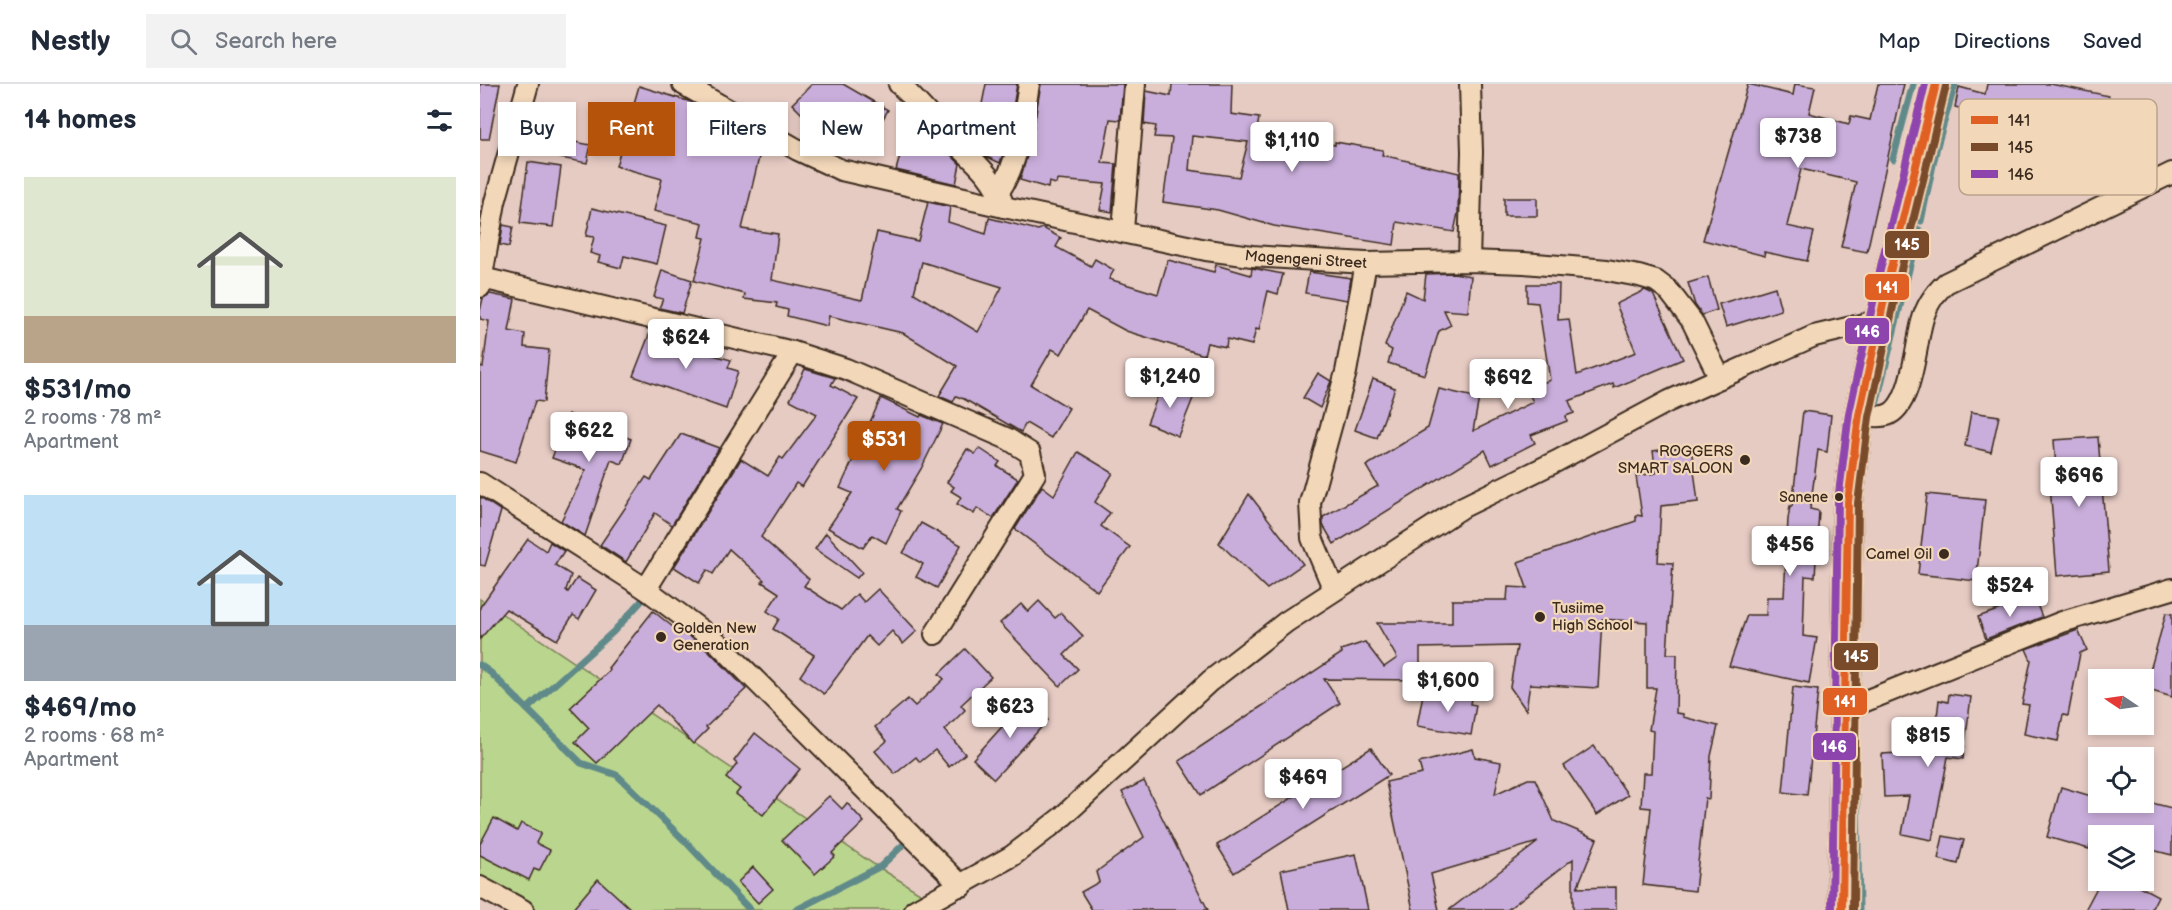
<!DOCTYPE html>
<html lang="en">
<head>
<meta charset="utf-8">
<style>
  :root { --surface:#fff; --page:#f2f2f3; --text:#1f2937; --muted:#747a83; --line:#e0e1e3; --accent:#b45309 }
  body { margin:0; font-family:"Balsamiq Sans",sans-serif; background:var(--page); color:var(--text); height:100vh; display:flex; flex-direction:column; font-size:22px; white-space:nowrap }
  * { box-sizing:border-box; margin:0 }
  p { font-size:20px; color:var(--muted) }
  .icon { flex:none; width:33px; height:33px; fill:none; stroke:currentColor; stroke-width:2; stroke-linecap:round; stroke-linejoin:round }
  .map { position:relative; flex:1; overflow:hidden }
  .drawer { display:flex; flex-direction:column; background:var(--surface); width:480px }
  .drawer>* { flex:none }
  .hud { position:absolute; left:18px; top:18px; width:570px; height:54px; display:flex; gap:12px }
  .needle { width:39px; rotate:283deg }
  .controls { position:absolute; left:1608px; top:585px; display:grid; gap:12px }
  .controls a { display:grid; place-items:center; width:66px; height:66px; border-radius:0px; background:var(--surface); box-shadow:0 3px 9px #0003; font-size:30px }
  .price { position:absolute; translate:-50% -51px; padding:0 14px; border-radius:6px; background:#fff; color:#222; font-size:20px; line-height:39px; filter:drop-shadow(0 2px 3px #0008) }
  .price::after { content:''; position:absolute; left:50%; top:36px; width:18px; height:14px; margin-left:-9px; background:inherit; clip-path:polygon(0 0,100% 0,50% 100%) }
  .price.current { background:var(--accent); color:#fff }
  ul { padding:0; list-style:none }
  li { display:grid; align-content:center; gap:12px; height:318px; padding:0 24px }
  li span { display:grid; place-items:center; height:186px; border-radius:0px; color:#555 }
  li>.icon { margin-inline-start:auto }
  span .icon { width:108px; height:108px; fill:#fffc; stroke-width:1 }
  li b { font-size:26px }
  h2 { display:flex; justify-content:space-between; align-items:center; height:72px; padding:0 24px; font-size:26px }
  .pill { padding:0 21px; border-radius:0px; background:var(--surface); box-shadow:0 3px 9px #0003; font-size:21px; line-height:54px }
  .pill.current { background:var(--accent); color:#fff }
  header { display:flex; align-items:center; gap:36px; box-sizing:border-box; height:84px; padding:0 30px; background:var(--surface); border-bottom:2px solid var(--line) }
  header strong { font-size:28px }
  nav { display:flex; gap:33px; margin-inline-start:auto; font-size:21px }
  .search { width:420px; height:54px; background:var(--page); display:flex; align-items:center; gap:15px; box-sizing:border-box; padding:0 21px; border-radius:0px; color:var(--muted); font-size:22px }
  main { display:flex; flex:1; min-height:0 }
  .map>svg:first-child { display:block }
</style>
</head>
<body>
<header>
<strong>Nestly</strong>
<div class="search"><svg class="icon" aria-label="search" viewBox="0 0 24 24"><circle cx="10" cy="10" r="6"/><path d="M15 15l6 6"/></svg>Search here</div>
<nav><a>Map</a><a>Directions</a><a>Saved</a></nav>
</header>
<main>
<section class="drawer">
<h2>14 homes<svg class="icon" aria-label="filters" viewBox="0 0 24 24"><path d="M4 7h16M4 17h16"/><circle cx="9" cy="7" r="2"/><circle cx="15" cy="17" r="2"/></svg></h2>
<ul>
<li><span style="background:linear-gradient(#dfe7d0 75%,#b9a48a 0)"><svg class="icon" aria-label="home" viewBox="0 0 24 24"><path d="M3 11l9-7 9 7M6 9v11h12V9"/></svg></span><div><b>$531/mo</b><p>2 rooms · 78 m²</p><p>Apartment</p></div></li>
<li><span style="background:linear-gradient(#bfe0f5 70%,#9aa5b1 0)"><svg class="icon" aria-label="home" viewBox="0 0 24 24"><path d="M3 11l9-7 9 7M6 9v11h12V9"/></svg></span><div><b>$469/mo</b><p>2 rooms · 68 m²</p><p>Apartment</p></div></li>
</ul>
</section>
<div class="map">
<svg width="1692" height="826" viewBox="0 0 1692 826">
  <rect width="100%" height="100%" fill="#e6cbc3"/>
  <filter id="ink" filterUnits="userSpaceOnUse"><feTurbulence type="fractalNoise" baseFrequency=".0167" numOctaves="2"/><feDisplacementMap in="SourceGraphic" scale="12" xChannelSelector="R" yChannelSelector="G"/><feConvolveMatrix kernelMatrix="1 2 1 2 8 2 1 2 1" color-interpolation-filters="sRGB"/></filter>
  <g filter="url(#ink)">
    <polygon fill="#bad68e" stroke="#7a8056" stroke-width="1.5" points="0,515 395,781 467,826 28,826 0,803"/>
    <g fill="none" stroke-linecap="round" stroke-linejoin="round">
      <g stroke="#608a89" stroke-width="7">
        <polyline points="1413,75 1433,0"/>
        <polyline points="1441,137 1457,62 1475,0"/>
        <polyline points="1435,166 1439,146"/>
        <polyline points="1394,329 1432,173"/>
        <polyline points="0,581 11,589 101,679 137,691 207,759 270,826"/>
        <polyline points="1378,599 1379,586"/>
        <polyline points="47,625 133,548 169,509"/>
        <polyline points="1377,712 1379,826"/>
        <polyline points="316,826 401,782 425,759"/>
      </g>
    </g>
    <g fill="#c9aedb" stroke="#3b2a1e" stroke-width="1.5" fill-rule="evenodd">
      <polygon points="0,0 20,0 9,55 0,55"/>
      <polygon points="332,0 363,0 408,26 392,54 336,21 325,33 312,20"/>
      <polygon points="506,0 537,0 528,53 520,79 507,73 495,61 510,26 501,25"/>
      <polygon points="561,0 643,0 640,36 630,35 622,79 636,80 632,128 620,126 625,100 577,96 576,100 569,98 568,104 540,96 551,58"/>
      <path d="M692,0H752L751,30L779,34L777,46L855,61V58L903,66L902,71L979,89L978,129L974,148L917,138L914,161L794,142L738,126L683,118L692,54L674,53L676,42L664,40L666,7L691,12ZM712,52L768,58L759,93L709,86Z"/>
      <polygon points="1268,0 1313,11 1315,0 1335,3 1329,29 1369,40 1371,32 1390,36 1398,0 1424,0 1387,168 1361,163 1376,98 1321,85 1307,142 1334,148 1327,177 1284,168 1285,172 1223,156"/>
      <polygon points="1507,0 1571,0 1629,12 1621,52 1549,37 1531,95 1486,81 1502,30 1475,23 1479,3 1505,10"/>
      <path d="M159,2L211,18L228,28L225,37L247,42L246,47L271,53L272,58L282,61L262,145L298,150L292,196L382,216L397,148L438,157L448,118L470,123L468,138L506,150L509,134L558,146L563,144L581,154L576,163L611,182L615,175L634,186L629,195L678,210L688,176L734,188L736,181L771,191L772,184L803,190L798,210L788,207L779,246L776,245L772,261L747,255L746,263L727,259L724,271L646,247L607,226L581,270L572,265L551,301L589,324L571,354L546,339L541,348L484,315L476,312L473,318L459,312L477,282L423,249L349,232L347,242L307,232L308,226L296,223L297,219L264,215L265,210L214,197L225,154L220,153L223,139L174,127L182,95L136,82ZM442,178L522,203L498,248L434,209Z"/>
      <polygon points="84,56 111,61 107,79 80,74"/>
      <polygon points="424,58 470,70 480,80 476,100 416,86"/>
      <polygon points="48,78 81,83 73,143 40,139"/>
      <rect x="1024" y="114" width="33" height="18"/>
      <polygon points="112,124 186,142 177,180 144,172 141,184 118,178 120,172 110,169 114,153 106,152"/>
      <polygon points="23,141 33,143 29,163 20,161"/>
      <polygon points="182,186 212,196 202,229 179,224 183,215 174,213"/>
      <polygon points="829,188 871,194 867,216 825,209"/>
      <polygon points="974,189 991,192 988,228 964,226 971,241 959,247 945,291 908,279 912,266 905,262 926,207 943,215 946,190"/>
      <polygon points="1228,193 1237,226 1222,231 1215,221 1208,199"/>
      <polygon points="1047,200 1079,200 1078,236 1089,235 1097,291 1156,268 1136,220 1165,206 1173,210 1203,275 1134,304 1133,300 1089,317 1094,329 1086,332 1087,337 1051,351 1055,359 1012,381 1005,366 854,460 843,441 843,433 898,402 886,382 948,344 959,305 999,314 993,347 1053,318 1047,305 1070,296 1058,219 1047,218"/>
      <polygon points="1295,203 1301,226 1246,243 1239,220"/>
      <polygon points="10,210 35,215 29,247 45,250 44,263 69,266 64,318 55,317 36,378 0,367 0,282 3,283 9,237 0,235 0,227 3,214"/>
      <polygon points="171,246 205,255 202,262 251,276 248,284 258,287 246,325 153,292"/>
      <polygon points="325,285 355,294 351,301 378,315 322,403 316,399 281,453 329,495 324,502 361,526 377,510 384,518 398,505 437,547 423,560 412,547 397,562 387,552 344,610 320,592 334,571 293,545 299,535 287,527 299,509 282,498 284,496 249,465 233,490 227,486 219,499 194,483 261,375 288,392 300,373 303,375 337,330 310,316"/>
      <polygon points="838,289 851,297 840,324 823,314"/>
      <polygon points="893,295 915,304 897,354 875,346"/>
      <polygon points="683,299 714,312 698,352 667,339"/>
      <polygon points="401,314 440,333 441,331 463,340 441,385 417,425 421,427 406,459 392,451 383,464 348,444 372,409 360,404"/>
      <polygon points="1323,327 1351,331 1347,368 1338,366 1330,425 1339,427 1335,493 1325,492 1323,552 1337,554 1329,599 1249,582 1267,531 1286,531 1287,513 1304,513 1308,435 1310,422 1312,422"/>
      <polygon points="1491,328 1519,332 1511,368 1485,362"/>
      <polygon points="88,330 112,339 114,334 141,343 138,350 151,355 142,380 131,376 105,452 81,437 106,386 72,374"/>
      <polygon points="201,350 239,364 192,441 175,429 146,478 120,461 166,393 171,396"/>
      <polygon points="1618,353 1629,487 1577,492 1570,401 1577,400 1574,356"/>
      <polygon points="1211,362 1218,418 1181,422 1178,478 1193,479 1187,570 1197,570 1196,629 1203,630 1203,633 1238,642 1231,672 1229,715 1225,714 1215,807 1163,801 1171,724 1161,723 1163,689 1171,689 1173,647 1169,646 1176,604 1167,604 1167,538 1122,535 1118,604 1050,600 1046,626 1030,603 1037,562 940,564 940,596 844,595 860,619 721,711 699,677 862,569 861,566 885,558 904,583 917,574 897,539 972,539 972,516 1027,516 1028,503 1047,504 1038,478 1156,437 1156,431 1162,432 1156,392 1176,389 1173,367"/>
      <polygon points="499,364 520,378 517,382 538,395 513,434 497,424 494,430 477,420 481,413 471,407 474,403 467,398 487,365 495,370"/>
      <polygon points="598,368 633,389 615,418 630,429 621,442 650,463 617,507 535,445 562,402 574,411"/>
      <polygon points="769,410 823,480 787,505 739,459"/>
      <polygon points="1447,410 1505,416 1496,497 1438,490"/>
      <polygon points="0,413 21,427 5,482 0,481"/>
      <polygon points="441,439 481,461 457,504 436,493 443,480 423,469"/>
      <polygon points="346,449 382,488 377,494 335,465"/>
      <polygon points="48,455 66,467 70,458 84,467 75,481 91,491 86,506 88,508 97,494 116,506 99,535 93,531 77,556 26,525 0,555 0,523"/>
      <polygon points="1554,513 1562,533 1506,555 1498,533"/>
      <polygon points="559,517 575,534 581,529 603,552 584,571 598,585 580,602 520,539 541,520 548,528"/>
      <polygon points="173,527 203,551 205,549 229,567 266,605 226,643 228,645 213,660 177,621 117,679 95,658 109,644 90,624 130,586 128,584"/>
      <polygon points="1686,529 1692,530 1692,613 1665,605"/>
      <polygon points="1598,546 1607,566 1600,569 1588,632 1583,631 1578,657 1544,650 1549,621 1542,620 1551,576 1546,565"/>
      <polygon points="485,565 511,593 481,621 485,626 465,646 485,670 469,683 455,666 440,678 436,673 415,690 395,667 407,657 395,643 428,615 435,622 464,595 459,590"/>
      <polygon points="1313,603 1338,606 1327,711 1303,708"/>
      <polygon points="974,606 992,609 990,620 996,621 991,651 937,642 943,610 972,615"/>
      <polygon points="1469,610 1491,613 1483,675 1468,673 1452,756 1422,750 1429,712 1404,713 1402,670 1453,667 1459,616 1468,618"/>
      <polygon points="546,616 568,636 514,695 493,675"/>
      <polygon points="275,649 320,685 283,731 256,710 260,705 246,694 257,680 254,677"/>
      <polygon points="1114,662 1148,711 1117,731 1084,682"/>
      <polygon points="891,664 909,691 754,789 737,761"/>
      <polygon points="993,665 995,673 1021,678 1015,710 1048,695 1055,695 1074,737 1117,755 1097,804 1136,803 1136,826 1093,826 1093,775 1027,826 969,826 1058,758 951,790 959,826 933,826 906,698 942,690 939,679"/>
      <polygon points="664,697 717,804 728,826 612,826 601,808 619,798 616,788 664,753 642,708"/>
      <polygon points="1581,703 1618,714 1618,718 1668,718 1692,724 1692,771 1664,764 1664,752 1613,752 1609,765 1567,753"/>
      <polygon points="349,712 362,725 367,719 384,738 352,769 355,772 335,790 302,756"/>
      <polygon points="14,734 37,747 41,739 61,749 56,759 70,766 59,787 54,785 49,796 0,771 0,760"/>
      <polygon points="1463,752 1484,756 1478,780 1458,775"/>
      <polygon points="876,770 888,826 809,826 801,786"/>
      <polygon points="273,783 293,805 278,819 258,798"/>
      <polygon points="118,795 152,826 92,826"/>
      <polygon points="1621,796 1648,796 1678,812 1671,826 1605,826"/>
    </g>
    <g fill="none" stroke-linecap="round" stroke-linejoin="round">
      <defs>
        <g id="minor">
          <polyline points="203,0 318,66 361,86 524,123"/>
          <path id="s1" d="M419,0C436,16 451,34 467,51C490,74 514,90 524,123L726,166L772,172L886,179L989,177L1044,179L1127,186L1159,192L1176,197L1188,206L1212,237L1240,294"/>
          <path d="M519,107C540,77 543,35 549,0"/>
          <polyline points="643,146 655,0"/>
          <polyline points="989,177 992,68 990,0"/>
          <polyline points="2,194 313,268 366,285 528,355 550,369 555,390 455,550"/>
          <polyline points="0,203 15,118 48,0"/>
          <path d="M1379,331C1388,331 1399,334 1407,331C1432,323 1436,259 1442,238C1446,221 1454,210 1466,199L1692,89"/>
          <polyline points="0,399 166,505 237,558 482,802"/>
          <polyline points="166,505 313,268"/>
          <polyline points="854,506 832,454 830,419 866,288 886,179"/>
          <polyline points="1363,626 1582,538 1692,505"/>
          <polyline points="0,803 43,826"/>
          <polyline points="435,826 532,772 581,734 730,597 806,538 983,423 1077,377 1189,317 1240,294 1334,252 1401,236"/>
        </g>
        <polyline id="secondary" points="1362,826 1368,418 1379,331 1411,184 1456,0"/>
      </defs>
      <use href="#minor" stroke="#3b2a1e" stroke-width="24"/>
      <use href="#secondary" stroke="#3b2a1e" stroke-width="32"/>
      <use href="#minor" stroke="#f2d7b9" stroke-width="20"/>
      <use href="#secondary" stroke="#f2d7b9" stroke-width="27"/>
      <defs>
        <polyline id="bus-1" points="1362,826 1368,418 1379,331 1411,184 1456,0"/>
        <polyline id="bus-2" points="1373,826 1378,419 1389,333 1421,186 1466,2"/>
        <polyline id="bus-3" points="1352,826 1358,417 1369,329 1401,182 1445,0"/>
      </defs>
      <use href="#bus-1" stroke="#f2d7b9" stroke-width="12"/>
      <use href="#bus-2" stroke="#f2d7b9" stroke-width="12"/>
      <use href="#bus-3" stroke="#f2d7b9" stroke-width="12"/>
      <use href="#bus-1" stroke="#e05f22" stroke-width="8"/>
      <use href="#bus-2" stroke="#7a4b2a" stroke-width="8"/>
      <use href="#bus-3" stroke="#8e44ad" stroke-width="8"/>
    </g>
  </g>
  <g fill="#3b2a1e" stroke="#f2d7b9" stroke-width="2">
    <circle cx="1265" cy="376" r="6"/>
    <circle cx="1359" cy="413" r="5"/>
    <circle cx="1464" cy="470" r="6"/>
    <circle cx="1060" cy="533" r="6"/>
    <circle cx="181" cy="553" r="6"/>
  </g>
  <g text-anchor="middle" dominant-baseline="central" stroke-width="4.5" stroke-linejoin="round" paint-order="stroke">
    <g font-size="14" fill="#3b2a1e" stroke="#f2d7b9" text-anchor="end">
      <text x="1348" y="413">Sanene</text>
    </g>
    <g font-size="15" fill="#3b2a1e" stroke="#f2d7b9">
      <text stroke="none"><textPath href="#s1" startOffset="470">Magengeni Street</textPath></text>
    </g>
    <g font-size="15" fill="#3b2a1e" stroke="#f2d7b9" text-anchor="end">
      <text x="1253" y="367">ROGGERS<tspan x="1253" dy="17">SMART SALOON</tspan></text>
      <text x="1452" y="470">Camel Oil</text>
      <text x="1072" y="524" text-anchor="start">Tusiime<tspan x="1072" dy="17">High School</tspan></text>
      <text x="193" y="544" text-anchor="start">Golden New<tspan x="193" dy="17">Generation</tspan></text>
    </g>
  </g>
  <rect x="1479" y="15" width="198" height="96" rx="9" fill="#f2d7b9" stroke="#bba38a" stroke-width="1.5"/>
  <rect x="1491" y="32" width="27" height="8" fill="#e05f22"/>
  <rect x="1491" y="59" width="27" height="8" fill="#7a4b2a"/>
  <rect x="1491" y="86" width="27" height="8" fill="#8e44ad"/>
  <g font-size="16" fill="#3b2a1e">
    <text x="1528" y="42">141</text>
    <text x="1528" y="69">145</text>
    <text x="1528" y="96">146</text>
  </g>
  <g stroke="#f2d7b9" stroke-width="2">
    <rect x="1404" y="146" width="46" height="29" rx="6" fill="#7a4b2a"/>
    <rect x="1384" y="189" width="46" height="28" rx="6" fill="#e05f22"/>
    <rect x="1364" y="233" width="46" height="28" rx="6" fill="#8e44ad"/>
    <rect x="1353" y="558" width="46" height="29" rx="6" fill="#7a4b2a"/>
    <rect x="1342" y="603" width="46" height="29" rx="6" fill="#e05f22"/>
    <rect x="1332" y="648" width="45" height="29" rx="6" fill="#8e44ad"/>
  </g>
  <g font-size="16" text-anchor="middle" font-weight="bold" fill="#fff">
    <text x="1427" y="166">145</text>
    <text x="1407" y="209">141</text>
    <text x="1387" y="253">146</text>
    <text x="1376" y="578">145</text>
    <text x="1365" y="623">141</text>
    <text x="1354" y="668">146</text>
  </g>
</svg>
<div class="controls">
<a><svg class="needle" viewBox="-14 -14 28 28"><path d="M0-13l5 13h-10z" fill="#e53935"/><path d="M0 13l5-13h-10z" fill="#747a83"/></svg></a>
<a><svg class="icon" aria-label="locate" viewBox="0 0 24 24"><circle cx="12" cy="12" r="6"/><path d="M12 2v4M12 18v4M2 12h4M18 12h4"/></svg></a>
<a><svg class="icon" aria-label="layers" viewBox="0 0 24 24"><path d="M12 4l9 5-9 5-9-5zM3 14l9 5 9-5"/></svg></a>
</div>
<b class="price" style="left:1318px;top:85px">$738</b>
<b class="price" style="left:812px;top:89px">$1,110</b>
<b class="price" style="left:206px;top:286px">$624</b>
<b class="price" style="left:690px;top:325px">$1,240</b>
<b class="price" style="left:1028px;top:326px">$692</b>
<b class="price" style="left:109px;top:379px">$622</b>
<b class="price current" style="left:404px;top:388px">$531</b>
<b class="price" style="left:1599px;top:424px">$696</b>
<b class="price" style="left:1310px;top:493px">$456</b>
<b class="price" style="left:1530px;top:534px">$524</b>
<b class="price" style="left:968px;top:629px">$1,600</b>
<b class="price" style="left:530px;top:655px">$623</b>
<b class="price" style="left:1448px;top:684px">$815</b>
<b class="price" style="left:823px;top:726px">$469</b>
<div class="hud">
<a class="pill">Buy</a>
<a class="pill current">Rent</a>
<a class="pill">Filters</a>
<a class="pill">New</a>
<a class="pill">Apartment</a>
</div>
</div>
</main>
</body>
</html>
